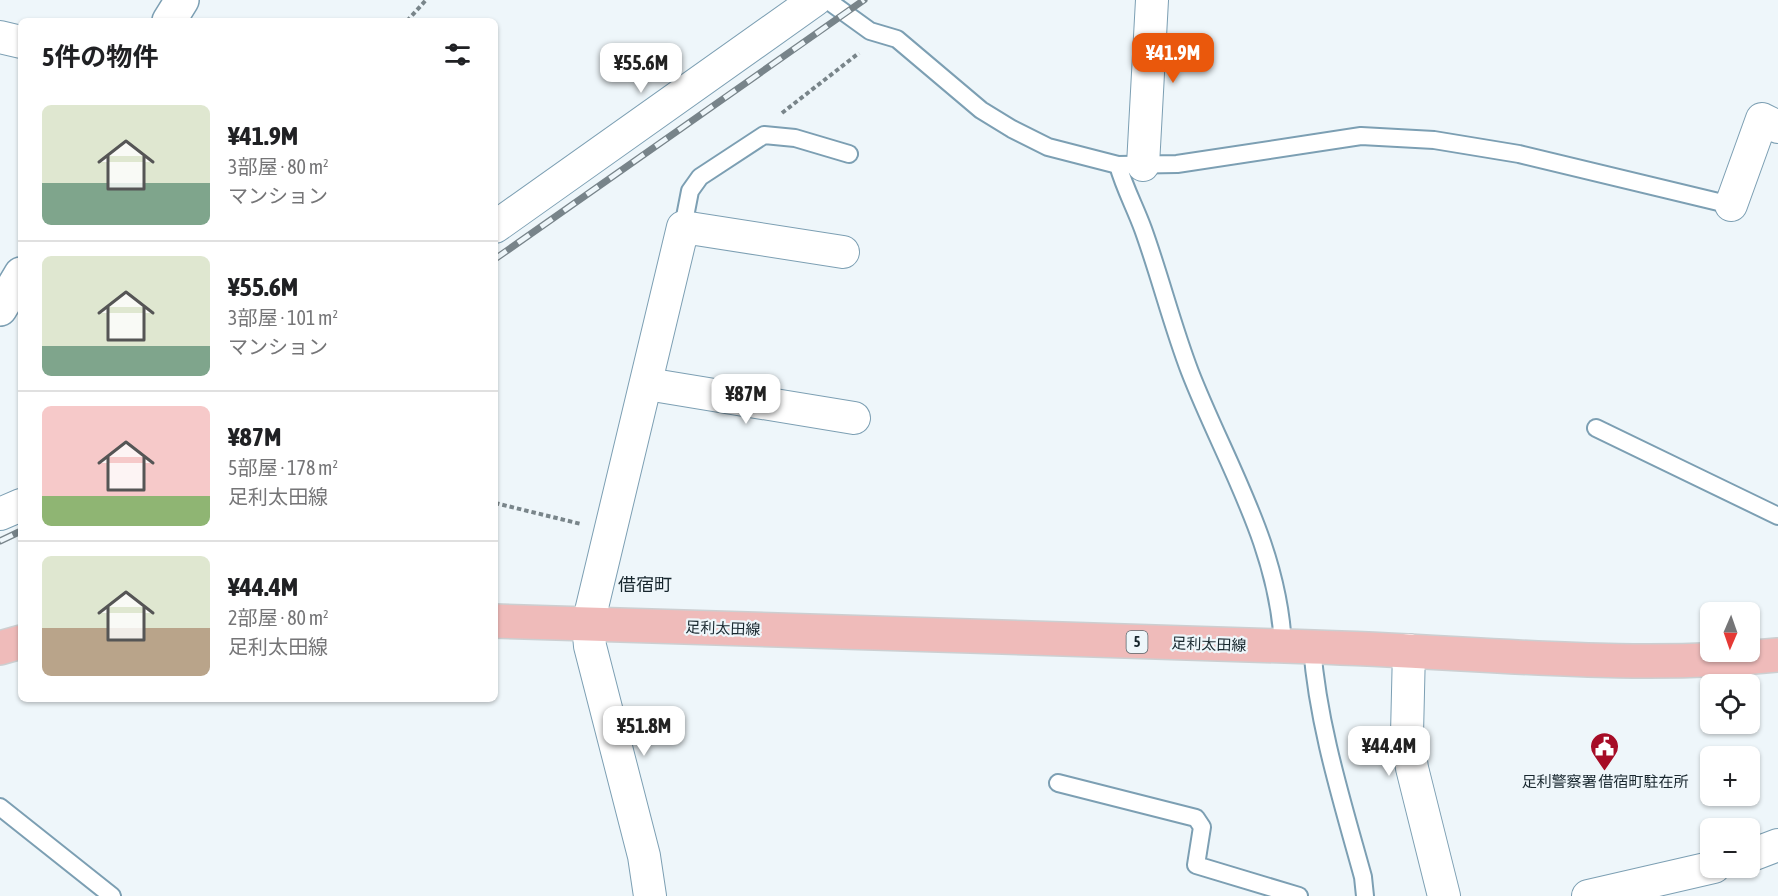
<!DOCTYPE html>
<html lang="ja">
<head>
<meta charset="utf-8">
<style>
  :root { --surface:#fff; --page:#f2f2f2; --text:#202124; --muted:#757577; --line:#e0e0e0; --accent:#ea580c }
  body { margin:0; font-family:"Asap Condensed","Noto Sans JP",sans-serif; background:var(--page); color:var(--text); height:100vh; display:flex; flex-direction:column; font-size:22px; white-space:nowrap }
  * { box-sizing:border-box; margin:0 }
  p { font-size:20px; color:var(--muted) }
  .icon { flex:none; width:33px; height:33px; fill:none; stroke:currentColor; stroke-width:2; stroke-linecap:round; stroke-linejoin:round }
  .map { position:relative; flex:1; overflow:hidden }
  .sheet { position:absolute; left:18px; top:18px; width:480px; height:684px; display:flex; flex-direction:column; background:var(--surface); border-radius:9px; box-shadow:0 2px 4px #0004 }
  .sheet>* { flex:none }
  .needle { width:39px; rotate:182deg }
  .tools { position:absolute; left:1700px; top:602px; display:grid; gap:12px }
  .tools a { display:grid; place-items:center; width:60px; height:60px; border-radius:9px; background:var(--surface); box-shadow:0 2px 4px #0004; font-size:30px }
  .price { position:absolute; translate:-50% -51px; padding:0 14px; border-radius:12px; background:#fff; color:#222; font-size:20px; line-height:39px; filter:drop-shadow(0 2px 3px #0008) }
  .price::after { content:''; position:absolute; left:50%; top:36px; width:18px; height:14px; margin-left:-9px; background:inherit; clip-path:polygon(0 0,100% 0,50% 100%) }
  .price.selected { background:var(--accent); color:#fff }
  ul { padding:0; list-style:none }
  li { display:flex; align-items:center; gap:18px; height:150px; padding:0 24px }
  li+li { border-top:2px solid var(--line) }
  li span { display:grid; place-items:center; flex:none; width:168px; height:120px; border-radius:9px; color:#555 }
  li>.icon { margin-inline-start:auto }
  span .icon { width:72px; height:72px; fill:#fffc; stroke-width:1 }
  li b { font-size:26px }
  h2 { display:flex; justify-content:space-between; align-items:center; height:72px; padding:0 24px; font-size:26px }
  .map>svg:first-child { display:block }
</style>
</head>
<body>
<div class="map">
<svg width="1778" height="896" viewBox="0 0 1778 896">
  <rect width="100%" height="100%" fill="#eef6fa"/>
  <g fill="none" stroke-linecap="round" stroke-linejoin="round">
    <defs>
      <g id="lane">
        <polyline points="827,0 870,31 897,39 981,110 1012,129 1048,147 1118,165 1177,164 1361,136 1434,140 1519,154 1731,205"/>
        <path d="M1118,165C1124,187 1135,207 1143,229C1160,276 1172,325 1190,372C1225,462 1279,546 1283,647"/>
        <polyline points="683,227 690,191 700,177 764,135 795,138 849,154"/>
        <polyline points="1596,428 1778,516"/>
        <path d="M1312,647C1318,725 1342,801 1363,877L1365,896"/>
        <polyline points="1058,783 1196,818 1202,827 1196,865 1299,896"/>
        <polyline points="0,807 112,896"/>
      </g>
      <g id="street">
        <polyline points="0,37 21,42"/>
        <polyline points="1143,165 1152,0"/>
        <polyline points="1731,205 1762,119 1778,127"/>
        <polyline points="495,227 815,0"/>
        <polyline points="647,384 854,418"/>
        <polyline points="0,514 21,505"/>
        <polyline points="1409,650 1407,734 1412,768 1444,896"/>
        <polyline points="1749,856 1778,845"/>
        <polyline points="650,896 644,856 590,646 588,624 683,227 843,252"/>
        <polyline points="1588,896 1714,867"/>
      </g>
      <g id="secondary">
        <polyline points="169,21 182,0"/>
        <polyline points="0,309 21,274"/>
      </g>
      <g id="primary">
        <path d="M495,621C768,630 1041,639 1314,647C1469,651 1624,671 1778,655"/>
        <polyline points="0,648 21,642"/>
      </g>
    </defs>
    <use href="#lane" stroke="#7c9fb3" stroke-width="20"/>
    <use href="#street" stroke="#7c9fb3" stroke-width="34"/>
    <use href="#secondary" stroke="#7c9fb3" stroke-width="36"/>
    <use href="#primary" stroke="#cccfd1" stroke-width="36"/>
    <g stroke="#79858a" stroke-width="4" stroke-dasharray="4.5 3" stroke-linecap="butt">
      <polyline points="407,21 426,0"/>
      <polyline points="782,113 859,53"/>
      <polyline points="495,503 581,524"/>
    </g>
    <use href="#lane" stroke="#fff" stroke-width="16"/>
    <use href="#street" stroke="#fff" stroke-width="32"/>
    <use href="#secondary" stroke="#fff" stroke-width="33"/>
    <use href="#primary" stroke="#efbbba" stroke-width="33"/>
    <defs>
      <g id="rail">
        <polyline points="495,259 864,0"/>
        <polyline points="0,541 21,531"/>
      </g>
    </defs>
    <use href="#rail" stroke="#78848a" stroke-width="7"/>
    <use href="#rail" stroke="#eef6fa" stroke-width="4.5" stroke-dasharray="14" stroke-linecap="butt"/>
  </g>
  <defs>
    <symbol id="civic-pin" viewBox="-11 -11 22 30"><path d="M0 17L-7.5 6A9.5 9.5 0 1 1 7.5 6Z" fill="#a60c26" stroke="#eef6fa"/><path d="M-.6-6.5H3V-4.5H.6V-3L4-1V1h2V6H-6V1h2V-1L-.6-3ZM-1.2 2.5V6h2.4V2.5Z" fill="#fff"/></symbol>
  </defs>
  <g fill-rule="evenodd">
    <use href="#civic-pin" x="1588" y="730" width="33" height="45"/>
  </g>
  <g text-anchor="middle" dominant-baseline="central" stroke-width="4.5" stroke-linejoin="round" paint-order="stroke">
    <rect fill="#eef6fa" stroke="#58646a" stroke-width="1.5" x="1126.5" y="631" width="21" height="22" rx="4.5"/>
    <g font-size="14" font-weight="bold" fill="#17262d">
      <text x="1137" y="642">5</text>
    </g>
    <g font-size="15" fill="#17262d" stroke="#eef6fa">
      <text transform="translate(723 628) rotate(2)">足利太田線</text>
      <text transform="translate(1209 644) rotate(2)">足利太田線</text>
    </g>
    <g font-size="15" fill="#17262d" stroke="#eef6fa">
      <text x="1605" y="781">足利警察署 借宿町駐在所</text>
    </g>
    <g font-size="18" fill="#17262d" stroke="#eef6fa">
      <text x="645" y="584">借宿町</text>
    </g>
  </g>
</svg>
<div class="tools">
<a><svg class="needle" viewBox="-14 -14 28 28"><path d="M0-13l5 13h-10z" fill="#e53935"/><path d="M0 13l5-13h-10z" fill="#757577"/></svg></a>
<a><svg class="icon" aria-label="locate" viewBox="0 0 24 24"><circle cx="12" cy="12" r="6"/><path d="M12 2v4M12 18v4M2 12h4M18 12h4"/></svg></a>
<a>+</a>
<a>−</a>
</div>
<b class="price selected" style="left:1173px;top:84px">¥41.9M</b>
<b class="price" style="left:641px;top:94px">¥55.6M</b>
<b class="price" style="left:746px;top:425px">¥87M</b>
<b class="price" style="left:644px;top:757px">¥51.8M</b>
<b class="price" style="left:1389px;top:777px">¥44.4M</b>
<section class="sheet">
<h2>5件の物件<svg class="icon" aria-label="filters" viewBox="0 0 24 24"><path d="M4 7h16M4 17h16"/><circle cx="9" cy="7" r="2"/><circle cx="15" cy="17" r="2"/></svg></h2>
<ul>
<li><span style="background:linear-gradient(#dfe7d0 65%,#7fa58c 0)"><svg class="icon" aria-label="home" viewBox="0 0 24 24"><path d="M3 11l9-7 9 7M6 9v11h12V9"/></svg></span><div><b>¥41.9M</b><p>3部屋 · 80 m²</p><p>マンション</p></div></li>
<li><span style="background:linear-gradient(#dfe7d0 75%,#7fa58c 0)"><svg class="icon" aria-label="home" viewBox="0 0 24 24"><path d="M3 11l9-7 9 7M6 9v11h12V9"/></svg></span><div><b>¥55.6M</b><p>3部屋 · 101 m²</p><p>マンション</p></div></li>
<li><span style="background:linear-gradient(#f6c9c9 75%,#8fb573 0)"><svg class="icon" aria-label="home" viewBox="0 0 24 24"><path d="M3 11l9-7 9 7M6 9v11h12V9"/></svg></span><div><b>¥87M</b><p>5部屋 · 178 m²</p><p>足利太田線</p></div></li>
<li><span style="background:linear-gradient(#dfe7d0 60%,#b9a48a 0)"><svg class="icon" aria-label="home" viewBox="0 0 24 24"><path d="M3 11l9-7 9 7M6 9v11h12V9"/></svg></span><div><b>¥44.4M</b><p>2部屋 · 80 m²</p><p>足利太田線</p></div></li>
</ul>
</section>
</div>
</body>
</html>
